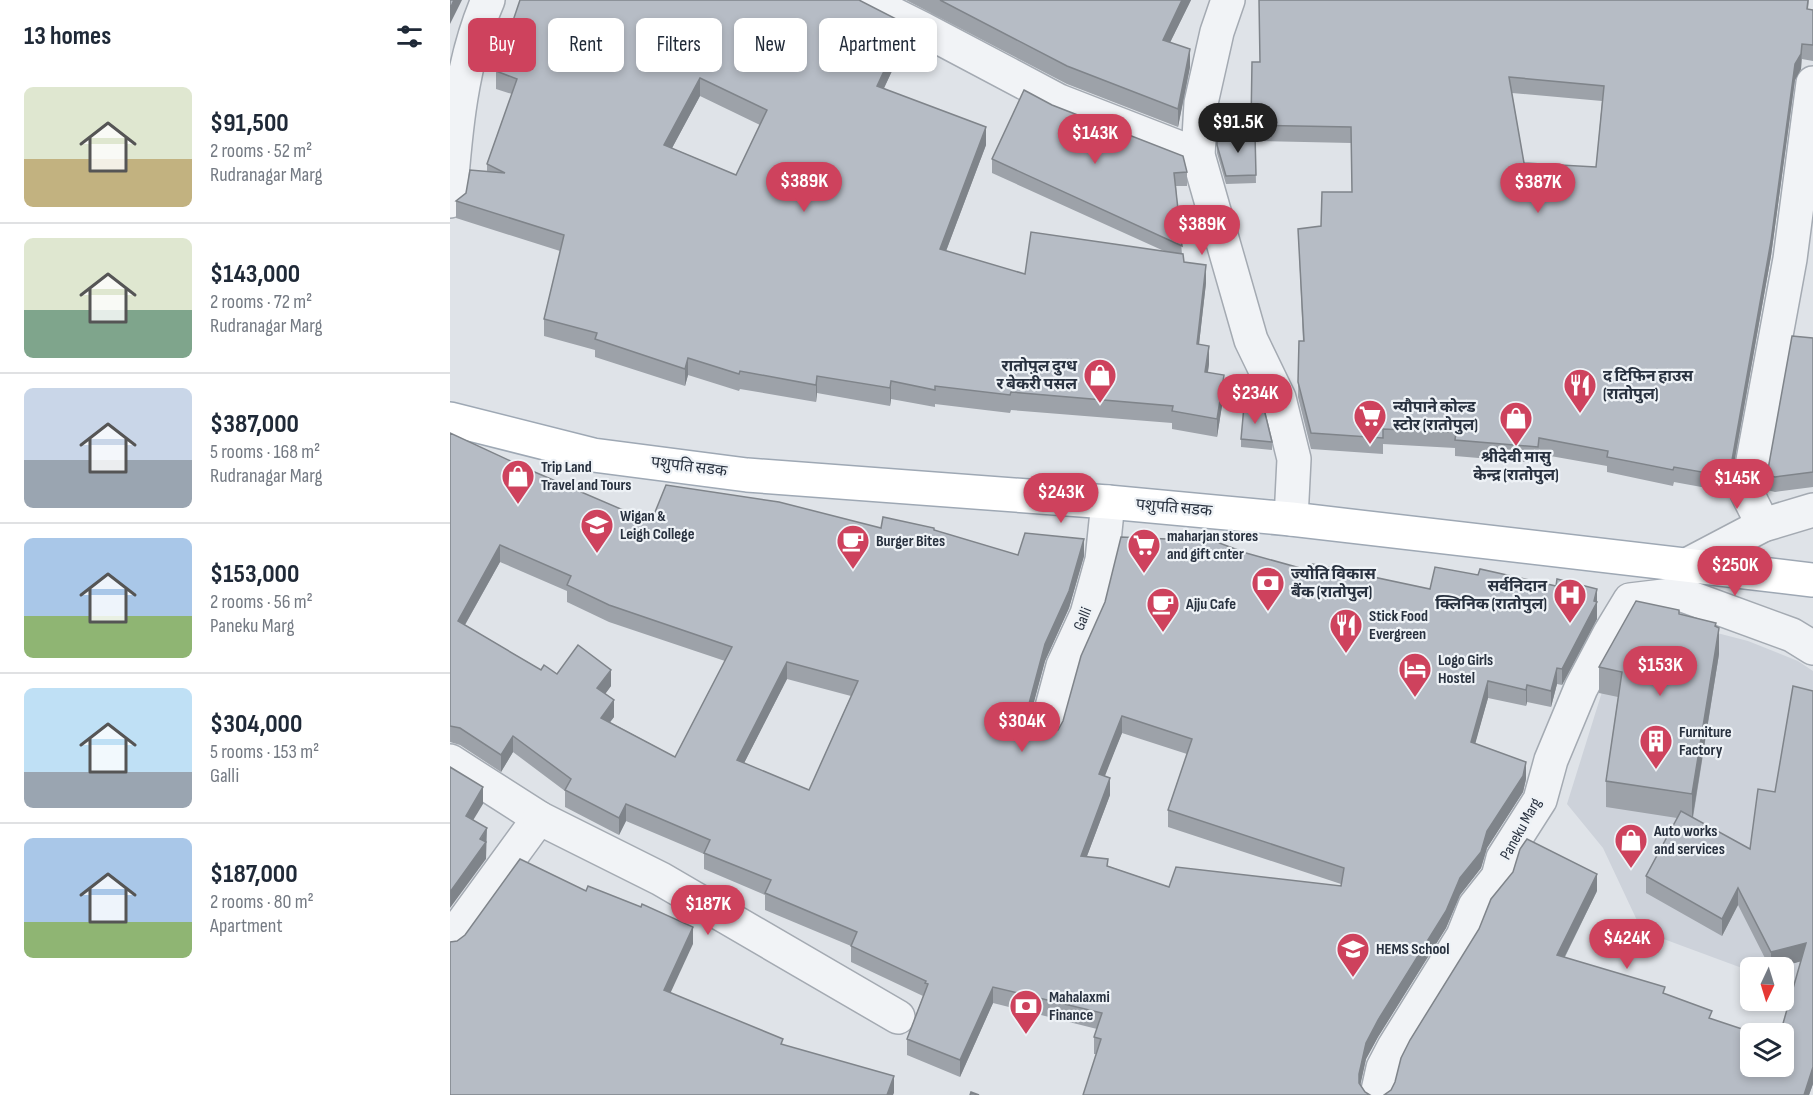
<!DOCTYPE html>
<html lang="en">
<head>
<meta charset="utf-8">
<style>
  :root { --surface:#fff; --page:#f6f6f7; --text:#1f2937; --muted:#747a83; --line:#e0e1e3; --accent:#ce425d }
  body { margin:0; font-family:"Sofia Sans Condensed","Noto Sans Devanagari",sans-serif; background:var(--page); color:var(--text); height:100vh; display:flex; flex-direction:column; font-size:22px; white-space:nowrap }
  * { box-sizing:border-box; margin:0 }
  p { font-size:20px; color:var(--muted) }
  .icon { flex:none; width:33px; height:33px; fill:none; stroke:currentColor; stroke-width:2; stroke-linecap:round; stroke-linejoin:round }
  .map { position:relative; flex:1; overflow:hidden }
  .details { display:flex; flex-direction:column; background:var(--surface); width:450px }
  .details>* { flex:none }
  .top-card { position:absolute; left:18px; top:18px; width:570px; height:54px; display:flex; gap:12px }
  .needle { width:39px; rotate:184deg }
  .fabs { position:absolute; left:1290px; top:957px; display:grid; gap:12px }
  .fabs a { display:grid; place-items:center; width:54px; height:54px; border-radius:9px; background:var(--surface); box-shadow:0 3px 9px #0003; font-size:30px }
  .price { position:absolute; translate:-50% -51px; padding:0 14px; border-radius:21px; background:var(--accent); color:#fff; font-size:20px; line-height:39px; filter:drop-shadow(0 2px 3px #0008) }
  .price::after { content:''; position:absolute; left:50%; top:36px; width:18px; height:14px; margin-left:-9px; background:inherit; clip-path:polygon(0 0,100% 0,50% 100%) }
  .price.current { background:#222; color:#fff }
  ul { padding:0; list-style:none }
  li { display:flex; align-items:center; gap:18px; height:150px; padding:0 24px }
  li+li { border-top:2px solid var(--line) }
  li span { display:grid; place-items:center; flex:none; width:168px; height:120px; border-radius:9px; color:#555 }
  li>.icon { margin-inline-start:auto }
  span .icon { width:72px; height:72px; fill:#fffc; stroke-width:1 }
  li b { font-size:26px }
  h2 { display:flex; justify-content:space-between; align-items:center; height:72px; padding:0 24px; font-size:26px }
  .tag { padding:0 21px; border-radius:9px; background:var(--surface); box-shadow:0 3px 9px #0003; font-size:21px; line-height:54px }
  .tag.current { background:var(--accent); color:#fff }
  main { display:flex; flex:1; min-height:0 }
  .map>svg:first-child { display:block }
</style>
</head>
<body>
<main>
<section class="details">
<h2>13 homes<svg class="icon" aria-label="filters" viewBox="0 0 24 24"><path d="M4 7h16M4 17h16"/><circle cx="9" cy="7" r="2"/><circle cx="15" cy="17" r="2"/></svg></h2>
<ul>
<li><span style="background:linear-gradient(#dfe7d0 60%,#c2b280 0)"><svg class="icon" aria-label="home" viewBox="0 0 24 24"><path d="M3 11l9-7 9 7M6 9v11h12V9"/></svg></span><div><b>$91,500</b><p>2 rooms · 52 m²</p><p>Rudranagar Marg</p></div></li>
<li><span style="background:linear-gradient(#dfe7d0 60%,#7fa58c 0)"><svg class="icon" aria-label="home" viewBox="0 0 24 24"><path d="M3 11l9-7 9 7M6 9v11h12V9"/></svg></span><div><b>$143,000</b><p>2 rooms · 72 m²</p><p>Rudranagar Marg</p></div></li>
<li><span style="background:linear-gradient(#c9d6e8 60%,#9aa5b1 0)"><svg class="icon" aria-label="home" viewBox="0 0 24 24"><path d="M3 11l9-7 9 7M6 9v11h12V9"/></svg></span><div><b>$387,000</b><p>5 rooms · 168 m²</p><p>Rudranagar Marg</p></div></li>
<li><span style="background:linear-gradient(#a9c7e8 65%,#8fb573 0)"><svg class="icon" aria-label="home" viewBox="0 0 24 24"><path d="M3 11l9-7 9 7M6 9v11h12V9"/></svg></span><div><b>$153,000</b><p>2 rooms · 56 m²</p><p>Paneku Marg</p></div></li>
<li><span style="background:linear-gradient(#bfe0f5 70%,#9aa5b1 0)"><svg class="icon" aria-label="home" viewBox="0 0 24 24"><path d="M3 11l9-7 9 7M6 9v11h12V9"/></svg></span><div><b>$304,000</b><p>5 rooms · 153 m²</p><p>Galli</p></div></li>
<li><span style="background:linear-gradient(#a9c7e8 70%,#8fb573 0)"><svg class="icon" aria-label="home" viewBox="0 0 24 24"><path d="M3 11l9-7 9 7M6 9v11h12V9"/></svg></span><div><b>$187,000</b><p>2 rooms · 80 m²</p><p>Apartment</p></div></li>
</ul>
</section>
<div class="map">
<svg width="1363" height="1095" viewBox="0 0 1363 1095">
  <rect width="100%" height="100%" fill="#dfe3e8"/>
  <polygon fill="#cdd2da" points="1176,615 1209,618 1298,641 1348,661 1363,671 1363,994 1334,984 1334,968 1300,968 1300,971 1192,931 1153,848 1117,804"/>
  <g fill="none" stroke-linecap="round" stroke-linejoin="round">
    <defs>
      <g id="minor">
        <polyline points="415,0 473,29 609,101 748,155"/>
        <polyline points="778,0 767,32 751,103 748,155 801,340 829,398 844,459 841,519"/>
        <path d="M0,201C5,134 11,62 38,0"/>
        <polyline points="1313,525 1297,493 1340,259 1363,83"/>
        <polyline points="1232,581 1235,566 1313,525 1363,510"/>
        <polyline points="595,733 613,666 637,614 652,560 658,502"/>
        <polyline points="0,761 89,818 0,940"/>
        <polyline points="89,818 211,879 448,1017"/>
        <polyline points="927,1095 933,1068 944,1047 1013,936 1025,906 1048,877 1053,858 1090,800 1101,760 1131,688 1160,633 1180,600 1230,594 1342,635 1363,648"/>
      </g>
      <polyline id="major" points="0,419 143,455 297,475 658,502 841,519 1363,580"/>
    </defs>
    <use href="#minor" stroke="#a4aab2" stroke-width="36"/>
    <use href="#major" stroke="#9ea8b4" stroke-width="36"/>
    <use href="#minor" stroke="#f1f3f6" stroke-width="33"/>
    <use href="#major" stroke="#fff" stroke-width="33"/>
  </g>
  <g fill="#9da2a9" fill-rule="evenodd">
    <polygon points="456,0 741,0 720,42 740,67 728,127 617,84"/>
    <path d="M1359,0L1358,9L1363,10V61L1352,59L1351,69L1345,80L1321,256L1279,492L1224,482L1223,486L1157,472V466L1089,454L1088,463L1005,456V448L933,444V454L861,449L848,397L849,341H853L848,229L871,226L902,192L901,143L805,141L806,183L776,184L767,153V135L801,134L802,62H810ZM1062,93L1152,101L1146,167L1074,163Z"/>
    <path d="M456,41L434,88L536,145L496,251L575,274L714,251L542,173V159L602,105L737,172V186H726L732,254L734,262L756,283L749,344L759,364L758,372L774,393L767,437L722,429V423L561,410L560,413L485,404V407L441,399L440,406L367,393L366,402L290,389L289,391L238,375L235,386L145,357V350L94,336V319L110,251L6,218V201L16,193L37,171V164L62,94L46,89V71ZM250,96L310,125L286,175L222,148Z"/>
    <polygon points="1363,338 1363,487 1325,492 1317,490 1317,475"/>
    <path d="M0,433L80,470L201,522L484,530L568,555L634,556L619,608L595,661L578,723L581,729L591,734H600L608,730L796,553L861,571L980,589L1028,575L1106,586L1147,589V619L1112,685L1107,684L1101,707L1077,702L1076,706L1038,698L1025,743L1076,779L1073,792L1037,848L1031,868L1010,895L996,928L928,1037L916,1059L910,1085L915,1092L646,1054H644V1037L647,1029L543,1003L510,1077L457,1055V1039L473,996L401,962V946L315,910V895L254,869V854L176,821L169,835L115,807V791L63,752L51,772L10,745L0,742ZM50,562L117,591V602L159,622L275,661L225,757L160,722L164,717L155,694L161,686L107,674L91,670L15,625ZM337,679L401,696L359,790L294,763ZM672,733L737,754L718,810V827L891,884V886L719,887L658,866L637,856L660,795L654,776Z"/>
    <polygon points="791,439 822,442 822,450 791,447"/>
    <polygon points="1229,614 1266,627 1269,654 1243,818 1300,849 1325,792 1363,691 1363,1084 1359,1095 934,1095 941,1090 1147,891 1115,957 1215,994 1262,1019 1334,1066 1351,961 1326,968 1320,968 1288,905 1272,936 1196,893 1196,876 1227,818 1156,807 1156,781 1168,697 1149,693 1149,667"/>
  </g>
  <g fill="#7f848a">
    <polygon points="4,0 12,0 0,24 0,9"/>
    <polygon points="732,0 741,0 713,57 713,40"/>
    <polygon points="456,24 456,41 427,103 427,86"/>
    <polygon points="1352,44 1351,69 1345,80 1321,256 1279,492 1279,477 1345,64"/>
    <polygon points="740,49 740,67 728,127 728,109"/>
    <polygon points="250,78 250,96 214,163 214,145"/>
    <polygon points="536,127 536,145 490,267 490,249"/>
    <polygon points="756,265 756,283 747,362 747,344"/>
    <polygon points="759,346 759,364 755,390 755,372"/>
    <polygon points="238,358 238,375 235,386 235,369"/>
    <polygon points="774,375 774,393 767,437 767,419"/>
    <polygon points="367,376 367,393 366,402 366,385"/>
    <polygon points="441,381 441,399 440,406 440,388"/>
    <polygon points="634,539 634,556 619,608 595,661 577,728 577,711 595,644"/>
    <polygon points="50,545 50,562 8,637 8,621"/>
    <polygon points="1147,589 1147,619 1112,685 1112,669 1144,601"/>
    <polygon points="1269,628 1269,654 1242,821 1242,794"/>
    <polygon points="337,662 337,679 287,777 287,760"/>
    <polygon points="1107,668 1107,684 1101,707 1101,691"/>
    <polygon points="161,670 161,686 147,705 147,688"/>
    <polygon points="1038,681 1038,698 1021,759 1021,742"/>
    <polygon points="1077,685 1077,702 1076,706 1076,690"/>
    <polygon points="164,700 164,717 151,734 151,718"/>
    <polygon points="672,716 672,733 649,791 649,774"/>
    <polygon points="63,736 63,752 51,772 51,755"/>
    <polygon points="1076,762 1076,779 1073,792 1037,848 1031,868 1010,895 996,928 928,1037 916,1059 909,1091 909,1074 916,1043 928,1020"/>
    <polygon points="660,778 660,795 631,872 631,856"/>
    <polygon points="33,787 33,804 16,832 16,816"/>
    <polygon points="176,804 176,821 169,835 169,818"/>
    <polygon points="37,828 36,859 0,908 0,892"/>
    <polygon points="1147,874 1147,891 1107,972 1107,955"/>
    <polygon points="1288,888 1288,905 1272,936 1272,919"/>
    <polygon points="243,927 243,944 214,1007 214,990"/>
    <polygon points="1356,943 1356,960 1326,968 1321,968 1321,952"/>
    <polygon points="543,987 543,1003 510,1077 510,1060"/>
    <polygon points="1363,1067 1363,1084 1359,1095 1354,1095"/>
    <polygon points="444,1076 444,1093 443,1095 437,1095"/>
  </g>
  <g fill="#b6bcc5" stroke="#7f848a" stroke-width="1.5" fill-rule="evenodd">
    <polygon points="0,0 4,0 0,9"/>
    <path d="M70,0H409L456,24L427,86L536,127L490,249L575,274L581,232L733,254L734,262L756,265L747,344L759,346L755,372L774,375L767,419L722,411L723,406L561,392L560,395L485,386V390L441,381L440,388L367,376L366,385L290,371L289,374L238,358L235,369L145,339L147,333L94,319L114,235L6,201L16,193L20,170L55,173L37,164L67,79L46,71ZM250,78L317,110L286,175L214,145Z"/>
    <polygon points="490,0 732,0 713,40 740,49 728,109 617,66"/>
    <path d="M809,0H1358L1357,9L1363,10V45L1352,44L1351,54L1345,64L1321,241L1279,477L1224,467L1223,470L1157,457L1158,451L1089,438L1088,447L1005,440L1006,432L933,429V438L861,433L848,382L849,341H854L848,229L871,226L872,192H902L901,127L801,125L802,62H810ZM1059,77L1154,86L1146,167L1074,163Z"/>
    <polygon points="574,90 602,105 733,156 737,172 724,173 732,246 542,159"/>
    <polygon points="805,134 806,175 776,176 767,145 767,135"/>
    <polygon points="1342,336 1363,338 1363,472 1325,477 1317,475"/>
    <polygon points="794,406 814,409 822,442 791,439"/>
    <path d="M0,433L80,470L201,522L216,485L329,502L431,528L433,517L484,528V530L568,555L575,533L634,539L619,591L595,644L577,711V721L581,729L591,734H600L608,730L613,721L631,656L655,602L671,537L764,541L796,553L861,571L862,564L980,589L985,567L1028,575L1030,569L1106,586L1107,579L1147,589L1144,601L1147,602L1112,669L1107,668L1101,691L1077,685L1076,690L1038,681L1021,742L1076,762L1073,776L1037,831L1031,852L1010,878L996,911L928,1020L916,1043L909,1074V1083L915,1092L920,1095H633L651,1039L644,1037L652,1013L543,987L510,1060L457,1039L478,984L475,983L476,981L401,946L407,932L315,893L321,880L254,853L260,840L176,804L169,818L115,790L121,779L63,736L51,755L10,728L0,726ZM50,545L121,576L117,585L159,605L282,647L225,757L151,718L164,700L147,688L161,670L128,645L107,674L94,665L91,670L8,621ZM337,662L408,681L359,790L287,760ZM672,716L742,739L718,810L894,868L891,886L726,867L719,887L657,866L658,859L631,856L660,778L649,774Z"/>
    <polygon points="1186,601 1229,610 1229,614 1266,623 1265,626 1269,628 1242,794 1156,781 1172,672 1149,667"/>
    <polygon points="1343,686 1363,691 1363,1067 1354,1095 934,1095 941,1090 945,1082 951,1058 960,1040 1029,929 1041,899 1063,872 1070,849 1077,839 1147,874 1107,955 1215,987 1213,993 1262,1011 1259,1018 1307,1034 1300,1034 1300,1066 1334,1066 1334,1034 1330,1034 1356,943 1321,952 1288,888 1272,919 1196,876 1231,811 1300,849 1308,789 1325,792"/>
    <polygon points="0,767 33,787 16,816 37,828 30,839 36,842 0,892"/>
    <polygon points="70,859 136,891 138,886 191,907 192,904 243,927 214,990 333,1039 331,1044 444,1076 437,1095 0,1095 0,942 7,941 15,935"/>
    <polygon points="521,1092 529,1095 520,1095"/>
  </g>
  <defs>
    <symbol id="shop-pin" viewBox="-11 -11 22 30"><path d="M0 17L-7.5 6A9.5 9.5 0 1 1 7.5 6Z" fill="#ce425d" stroke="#eef2f6"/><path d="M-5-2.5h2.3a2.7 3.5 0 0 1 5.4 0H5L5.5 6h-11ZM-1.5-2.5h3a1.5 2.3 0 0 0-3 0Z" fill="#fff"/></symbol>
    <symbol id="restaurant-pin" viewBox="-11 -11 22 30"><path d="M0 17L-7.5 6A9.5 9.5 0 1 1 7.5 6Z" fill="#ce425d" stroke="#eef2f6"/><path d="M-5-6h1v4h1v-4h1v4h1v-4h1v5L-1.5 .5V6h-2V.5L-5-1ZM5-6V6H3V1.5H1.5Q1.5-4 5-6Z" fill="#fff"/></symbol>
    <symbol id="supermarket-pin" viewBox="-11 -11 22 30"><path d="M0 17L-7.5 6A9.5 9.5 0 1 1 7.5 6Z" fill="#ce425d" stroke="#eef2f6"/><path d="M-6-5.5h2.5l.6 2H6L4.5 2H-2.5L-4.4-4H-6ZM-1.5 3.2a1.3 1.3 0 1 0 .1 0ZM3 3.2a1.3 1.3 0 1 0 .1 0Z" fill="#fff"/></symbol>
    <symbol id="university-pin" viewBox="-11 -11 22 30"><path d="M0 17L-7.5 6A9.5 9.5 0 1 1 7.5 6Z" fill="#ce425d" stroke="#eef2f6"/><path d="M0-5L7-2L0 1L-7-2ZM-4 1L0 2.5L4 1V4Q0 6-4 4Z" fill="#fff"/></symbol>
    <symbol id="cafe-pin" viewBox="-11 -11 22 30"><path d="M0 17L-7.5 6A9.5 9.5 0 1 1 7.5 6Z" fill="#ce425d" stroke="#eef2f6"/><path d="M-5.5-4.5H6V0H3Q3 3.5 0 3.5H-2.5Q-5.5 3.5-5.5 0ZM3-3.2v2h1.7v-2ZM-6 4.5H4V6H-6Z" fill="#fff"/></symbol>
    <symbol id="bank-pin" viewBox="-11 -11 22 30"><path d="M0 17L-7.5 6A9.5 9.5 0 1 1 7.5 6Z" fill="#ce425d" stroke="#eef2f6"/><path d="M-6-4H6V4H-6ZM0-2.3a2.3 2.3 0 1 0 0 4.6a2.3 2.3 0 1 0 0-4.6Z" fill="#fff"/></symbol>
    <symbol id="hospital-pin" viewBox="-11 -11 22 30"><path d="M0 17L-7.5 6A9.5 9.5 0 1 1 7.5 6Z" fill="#ce425d" stroke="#eef2f6"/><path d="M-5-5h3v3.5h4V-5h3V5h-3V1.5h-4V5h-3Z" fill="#fff"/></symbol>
    <symbol id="hotel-pin" viewBox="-11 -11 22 30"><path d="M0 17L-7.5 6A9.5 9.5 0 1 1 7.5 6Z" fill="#ce425d" stroke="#eef2f6"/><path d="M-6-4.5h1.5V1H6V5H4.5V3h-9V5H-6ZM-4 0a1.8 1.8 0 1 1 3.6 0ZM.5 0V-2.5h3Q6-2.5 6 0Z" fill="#fff"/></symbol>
    <symbol id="building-pin" viewBox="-11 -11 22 30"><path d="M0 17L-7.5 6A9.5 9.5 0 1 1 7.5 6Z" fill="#ce425d" stroke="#eef2f6"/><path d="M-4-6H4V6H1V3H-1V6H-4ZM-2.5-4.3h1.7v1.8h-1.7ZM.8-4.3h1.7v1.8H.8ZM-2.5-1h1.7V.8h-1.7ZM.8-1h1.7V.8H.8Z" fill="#fff"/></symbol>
    <symbol id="school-pin" viewBox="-11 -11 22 30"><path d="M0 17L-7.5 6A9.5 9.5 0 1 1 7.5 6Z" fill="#ce425d" stroke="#eef2f6"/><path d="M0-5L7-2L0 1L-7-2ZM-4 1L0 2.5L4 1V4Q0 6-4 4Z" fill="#fff"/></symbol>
  </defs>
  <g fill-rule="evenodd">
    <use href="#shop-pin" x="631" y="356" width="38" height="52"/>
    <use href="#restaurant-pin" x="1111" y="366" width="38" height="52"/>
    <use href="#supermarket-pin" x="901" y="397" width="38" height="52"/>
    <use href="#shop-pin" x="1047" y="399" width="38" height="52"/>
    <use href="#shop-pin" x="49" y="457" width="38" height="52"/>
    <use href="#university-pin" x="128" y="506" width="38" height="52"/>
    <use href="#cafe-pin" x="384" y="522" width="38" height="52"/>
    <use href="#supermarket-pin" x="675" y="526" width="38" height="52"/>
    <use href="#bank-pin" x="799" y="564" width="38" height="52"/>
    <use href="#hospital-pin" x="1101" y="576" width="38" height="52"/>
    <use href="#cafe-pin" x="694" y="585" width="38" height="52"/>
    <use href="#restaurant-pin" x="877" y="606" width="38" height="52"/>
    <use href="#hotel-pin" x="946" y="650" width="38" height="52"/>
    <use href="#building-pin" x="1187" y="722" width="38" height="52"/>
    <use href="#shop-pin" x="1162" y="821" width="38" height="52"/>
    <use href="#school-pin" x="884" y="930" width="38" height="52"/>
    <use href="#bank-pin" x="557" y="987" width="38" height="52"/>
  </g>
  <g text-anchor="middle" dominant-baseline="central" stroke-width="4.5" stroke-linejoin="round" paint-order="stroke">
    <g font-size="16" font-weight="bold" fill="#28313f" stroke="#eef2f6" text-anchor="start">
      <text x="627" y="366" text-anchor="end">रातोपुल दुग्ध<tspan x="627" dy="18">र बेकरी पसल</tspan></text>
      <text x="1153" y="376">द टिफिन हाउस<tspan x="1153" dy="18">(रातोपुल)</tspan></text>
      <text x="943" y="407">न्यौपाने कोल्ड<tspan x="943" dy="18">स्टोर (रातोपुल)</tspan></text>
      <text x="1066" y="457" text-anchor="middle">श्रीदेवी मासु<tspan x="1066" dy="18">केन्द्र (रातोपुल)</tspan></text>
      <text x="91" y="467">Trip Land<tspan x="91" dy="18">Travel and Tours</tspan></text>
      <text x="170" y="516">Wigan &amp;<tspan x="170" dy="18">Leigh College</tspan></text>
      <text x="717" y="536">maharjan stores<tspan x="717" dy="18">and gift cnter</tspan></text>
      <text x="426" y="541">Burger Bites</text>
      <text x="841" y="574">ज्योति विकास<tspan x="841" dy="18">बैंक (रातोपुल)</tspan></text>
      <text x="1097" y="586" text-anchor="end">सर्वनिदान<tspan x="1097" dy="18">क्लिनिक (रातोपुल)</tspan></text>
      <text x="736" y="604">Ajju Cafe</text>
      <text x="919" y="616">Stick Food<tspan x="919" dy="18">Evergreen</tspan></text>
      <text x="988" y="660">Logo Girls<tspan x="988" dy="18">Hostel</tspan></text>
      <text x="1229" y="732">Furniture<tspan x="1229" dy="18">Factory</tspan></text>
      <text x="1204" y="831">Auto works<tspan x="1204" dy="18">and services</tspan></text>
      <text x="926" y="949">HEMS School</text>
      <text x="599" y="997">Mahalaxmi<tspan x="599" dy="18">Finance</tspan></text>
    </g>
    <g font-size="16" fill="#28313f" stroke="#eef2f6">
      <text transform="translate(239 467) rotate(7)">पशुपति सडक</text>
      <text transform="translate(724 508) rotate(5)">पशुपति सडक</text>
      <text transform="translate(633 619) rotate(-68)">Galli</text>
      <text transform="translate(1071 829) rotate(-61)">Paneku Marg</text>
    </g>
  </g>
</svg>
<div class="fabs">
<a><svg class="needle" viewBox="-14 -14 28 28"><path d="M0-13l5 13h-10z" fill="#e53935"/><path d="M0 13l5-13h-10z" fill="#747a83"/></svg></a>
<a><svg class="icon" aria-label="layers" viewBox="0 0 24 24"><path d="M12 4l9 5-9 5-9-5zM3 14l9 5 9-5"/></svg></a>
</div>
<b class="price current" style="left:788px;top:154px">$91.5K</b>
<b class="price" style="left:645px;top:165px">$143K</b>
<b class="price" style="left:354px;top:213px">$389K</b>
<b class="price" style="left:1088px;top:214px">$387K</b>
<b class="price" style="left:752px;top:256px">$389K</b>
<b class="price" style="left:805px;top:425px">$234K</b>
<b class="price" style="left:1287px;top:510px">$145K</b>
<b class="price" style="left:611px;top:524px">$243K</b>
<b class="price" style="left:1285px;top:597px">$250K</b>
<b class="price" style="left:1210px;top:697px">$153K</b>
<b class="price" style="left:572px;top:753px">$304K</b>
<b class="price" style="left:258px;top:936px">$187K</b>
<b class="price" style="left:1177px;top:970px">$424K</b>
<div class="top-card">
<a class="tag current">Buy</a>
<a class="tag">Rent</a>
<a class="tag">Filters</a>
<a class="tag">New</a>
<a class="tag">Apartment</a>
</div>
</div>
</main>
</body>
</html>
